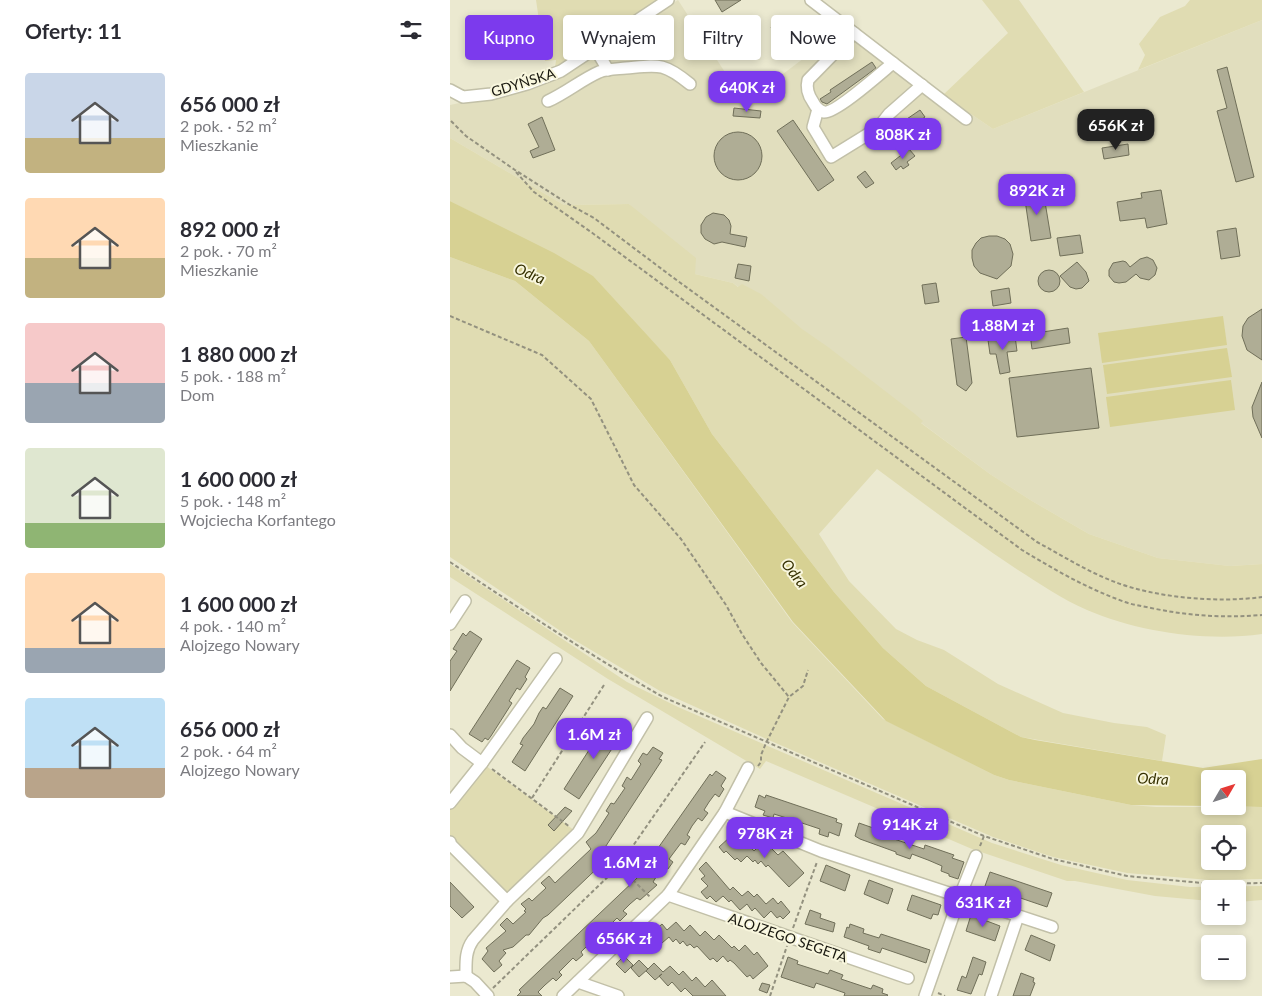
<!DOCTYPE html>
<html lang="pl">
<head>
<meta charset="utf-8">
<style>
  :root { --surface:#fff; --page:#f7f7f7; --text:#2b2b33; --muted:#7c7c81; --accent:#7c3aed }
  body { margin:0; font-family:Lato,sans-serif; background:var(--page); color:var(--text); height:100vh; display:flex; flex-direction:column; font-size:19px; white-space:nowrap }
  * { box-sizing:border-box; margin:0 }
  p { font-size:16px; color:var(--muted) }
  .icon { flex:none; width:28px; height:28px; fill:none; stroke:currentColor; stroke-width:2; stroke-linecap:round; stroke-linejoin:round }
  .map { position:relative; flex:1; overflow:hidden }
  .drawer { display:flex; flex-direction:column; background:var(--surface); width:450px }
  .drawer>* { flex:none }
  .top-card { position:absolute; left:15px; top:15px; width:475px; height:45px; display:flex; gap:10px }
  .needle { width:32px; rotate:51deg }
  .tools { position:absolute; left:751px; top:770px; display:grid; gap:10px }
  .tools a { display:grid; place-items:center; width:45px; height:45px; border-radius:5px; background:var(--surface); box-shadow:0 2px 8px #0003; font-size:25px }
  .price { position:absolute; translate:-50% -42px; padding:0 11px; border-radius:10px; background:var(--accent); color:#fff; font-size:16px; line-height:32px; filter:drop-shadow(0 1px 2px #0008) }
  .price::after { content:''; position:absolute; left:50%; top:30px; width:15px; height:11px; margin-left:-8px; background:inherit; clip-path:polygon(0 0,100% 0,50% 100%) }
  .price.active { background:#222; color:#fff }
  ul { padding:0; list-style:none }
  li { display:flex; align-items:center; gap:15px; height:125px; padding:0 25px }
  li span { display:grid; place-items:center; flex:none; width:140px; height:100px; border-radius:5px; color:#555 }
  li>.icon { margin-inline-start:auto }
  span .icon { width:60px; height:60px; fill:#fffc; stroke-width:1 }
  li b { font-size:21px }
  h2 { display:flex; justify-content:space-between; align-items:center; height:60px; padding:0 25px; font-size:21px }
  .tag { padding:0 18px; border-radius:5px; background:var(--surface); box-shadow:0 2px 8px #0003; font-size:18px; line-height:45px }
  .tag.active { background:var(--accent); color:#fff }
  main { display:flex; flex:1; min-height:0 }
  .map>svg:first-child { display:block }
</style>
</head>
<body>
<main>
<section class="drawer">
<h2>Oferty: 11<svg class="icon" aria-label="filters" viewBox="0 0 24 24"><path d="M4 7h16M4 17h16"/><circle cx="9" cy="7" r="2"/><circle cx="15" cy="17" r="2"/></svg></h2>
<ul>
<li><span style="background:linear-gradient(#c9d6e8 65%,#c2b280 0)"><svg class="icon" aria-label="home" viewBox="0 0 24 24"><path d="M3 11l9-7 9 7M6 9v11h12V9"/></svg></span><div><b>656 000 zł</b><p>2 pok. · 52 m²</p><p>Mieszkanie</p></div></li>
<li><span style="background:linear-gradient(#ffd9b3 60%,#c2b280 0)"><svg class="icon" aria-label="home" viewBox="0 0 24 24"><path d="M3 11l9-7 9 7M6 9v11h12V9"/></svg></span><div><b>892 000 zł</b><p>2 pok. · 70 m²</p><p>Mieszkanie</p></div></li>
<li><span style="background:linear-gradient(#f6c9c9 60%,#9aa5b1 0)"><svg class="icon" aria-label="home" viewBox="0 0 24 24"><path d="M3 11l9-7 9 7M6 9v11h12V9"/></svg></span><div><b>1 880 000 zł</b><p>5 pok. · 188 m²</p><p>Dom</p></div></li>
<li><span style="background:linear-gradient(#dfe7d0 75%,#8fb573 0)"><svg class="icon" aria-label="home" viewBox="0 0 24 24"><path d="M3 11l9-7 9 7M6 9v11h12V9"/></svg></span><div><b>1 600 000 zł</b><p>5 pok. · 148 m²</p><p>Wojciecha Korfantego</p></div></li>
<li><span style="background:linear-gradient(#ffd9b3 75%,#9aa5b1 0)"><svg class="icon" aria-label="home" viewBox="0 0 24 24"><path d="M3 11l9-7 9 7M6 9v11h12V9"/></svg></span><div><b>1 600 000 zł</b><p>4 pok. · 140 m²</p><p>Alojzego Nowary</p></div></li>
<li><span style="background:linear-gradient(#bfe0f5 70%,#b9a48a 0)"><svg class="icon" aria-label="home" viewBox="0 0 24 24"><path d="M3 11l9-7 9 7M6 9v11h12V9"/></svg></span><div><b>656 000 zł</b><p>2 pok. · 64 m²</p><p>Alojzego Nowary</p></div></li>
</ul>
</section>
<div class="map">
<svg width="812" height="996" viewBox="0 0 812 996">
  <rect width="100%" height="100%" fill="#ebe9d0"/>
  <polygon fill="#e1debe" points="228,0 295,103 400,23 471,80 543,129 812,20 812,564 780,566 708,558 639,534 582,501 540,474 283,283 245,274 179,204 114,205 0,138 0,105 72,90 104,80"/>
  <g fill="#e0dcb2" fill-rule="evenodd">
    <polygon points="86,0 209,0 105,68 106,60 95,61"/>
    <polygon points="532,0 569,0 634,92 543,129 493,95 558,33"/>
    <polygon points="740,0 812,0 812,20 688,70 695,55 689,44 710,17 735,6"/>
    <path d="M0,138L114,205L179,204L246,258L245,274L283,283L288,287L292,284L311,294L352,329L378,347L465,414L473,421L471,423L540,474L582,501L639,534L708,558L780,566L812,564V634C757,642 688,632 637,610C612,599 589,583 565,568C518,537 472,502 427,469L369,534L399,581L446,629L467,640L494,650L548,684L613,713L664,723L697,727L716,735L712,761L571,737L476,686L433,648L384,592L262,434L220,360L182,320L35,219L0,201Z"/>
    <path d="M0,257L65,281L139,341L342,622L433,719L544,775L559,780L681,805L706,807H812V879L759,880L677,873L603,857L543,837L321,741L210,691L121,638L0,557ZM760,834H788V861H760Z"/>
    <polygon points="0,564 177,682 228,707 542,843 611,865 677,880 740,887 812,886 812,900 788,902 788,889 760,889 760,901 705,896 625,881 617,881 522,849 316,761 310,769 158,679 0,577"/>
    <polygon points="32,763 128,833 57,901 0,841 0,803"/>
  </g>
  <g fill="#d7d193">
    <polygon points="0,201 104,253 143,276 220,360 262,434 384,592 433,648 476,686 571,737 585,740 753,768 812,759 812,807 765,806 788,806 788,779 760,779 760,806 681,805 559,780 544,775 436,721 343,622 139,341 65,281 0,257"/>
    <polygon points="773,316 777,345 652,363 648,333"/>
    <polygon points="777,348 782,377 657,394 653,365"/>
    <polygon points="781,380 785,410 660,427 656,397"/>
  </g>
  <g fill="#afad95" stroke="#706f59">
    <polygon points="265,0 291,0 272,12"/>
    <polygon points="333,19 339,29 348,22 354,30 361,25 372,39 365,44 360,37 340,51 334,43 332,44 321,27"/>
    <polygon points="261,20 271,37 264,42 253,25"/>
    <polygon points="206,36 214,48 198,59 189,59 184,52"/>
    <polygon points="422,62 426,68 414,77 377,104 372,102 370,99 381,92 380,90"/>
    <polygon points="777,67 804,177 786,182 767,111 777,108 767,70"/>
    <polygon points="284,108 311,111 310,118 283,116"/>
    <polygon points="470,110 475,117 440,141 435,134"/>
    <polygon points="92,117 105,150 83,158 80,151 89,147 78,124"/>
    <polygon points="343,120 384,180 368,191 327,131"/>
    <circle cx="288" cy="156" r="24"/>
    <polygon points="678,144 679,155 654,159 652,148"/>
    <polygon points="459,149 465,156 457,162 459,165 453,169 451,166 446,170 441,163"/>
    <polygon points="415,171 424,183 416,188 407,177"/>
    <polygon points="593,190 601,238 581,241 574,193"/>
    <polygon points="711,190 717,224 697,228 695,218 670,221 667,202 692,198 691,193"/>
    <polygon points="263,213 274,215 279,220 281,226 280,234 297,237 295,247 272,242 264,244 255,239 251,233 251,225 256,217"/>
    <polygon points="786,228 790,256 771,259 767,231"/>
    <polygon points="630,235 633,253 610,256 607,238"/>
    <polygon points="539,236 547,236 555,239 560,244 563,254 561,266 547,279 530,273 524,266 522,258 522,250 526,243 531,238"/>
    <polygon points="697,257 703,260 707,268 705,275 699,280 690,278 686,274 676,282 669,283 664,282 659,276 659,270 663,263 673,261 676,262 680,267 690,259"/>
    <polygon points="627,262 636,272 639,281 632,288 626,289 620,287 610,276"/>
    <polygon points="288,264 301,266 299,281 285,278"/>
    <circle cx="599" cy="281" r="11"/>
    <polygon points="486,283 489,302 475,304 472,285"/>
    <polygon points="559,288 561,303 543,306 541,291"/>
    <polygon points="812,309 812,360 797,350 792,336 793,326 798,318"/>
    <polygon points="618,328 620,343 582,349 580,334"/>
    <polygon points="565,336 567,351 557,352 560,372 550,374 546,354 540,354 538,340"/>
    <polygon points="516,337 522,383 516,391 507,385 501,339"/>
    <polygon points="641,368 649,428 567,437 559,378"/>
    <polygon points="812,382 812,438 803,417 802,407"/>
    <polygon points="20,631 32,639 0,691 0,661 7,651 3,649 13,633 16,636"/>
    <polygon points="67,660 80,668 75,677 77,679 70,690 67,688 59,701 62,703 41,736 38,740 35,738 32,742 19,734"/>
    <polygon points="110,688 123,696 75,771 62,762 73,745 70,744 73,738 84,724 89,713 93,707 96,709"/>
    <polygon points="159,719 171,727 166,736 169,738 129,799 114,789"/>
    <polygon points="203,747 213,753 209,759 212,760 152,852 158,858 98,915 93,918 79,935 76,935 63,947 53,950 56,953 49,961 52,965 44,972 32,959 38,951 36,948 56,931 50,925 57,918 63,924 76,912 74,911 76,909 71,904 79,898 82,901 96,888 91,883 99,876 105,883 141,849 136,842 146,833 159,813 156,811 161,803 164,804 175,788 172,786 177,777 181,780 191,764 188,761 193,753 197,755"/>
    <polygon points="266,771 276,778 271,786 274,789 269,797 265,794 259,802 254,810 258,813 252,821 248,818 242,826 237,835 240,837 235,845 231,843 219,859 223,862 218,869 214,867 208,874 203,882 207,885 190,900 187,898 180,904 173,911 177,914 170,921 167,918 160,925 152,932 155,934 148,941 145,938 131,952 133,955 126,961 123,958 109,972 112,975 106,981 103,978 95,985 88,992 92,996 67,996 71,992 69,990 187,878 260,774 262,776"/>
    <polygon points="309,795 315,798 316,795 387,819 386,822 392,824 389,836 379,832 378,837 369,834 370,829 352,823 350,827 341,824 343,820 324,814 323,818 313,815 315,811 305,807"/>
    <polygon points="115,807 122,811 104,831 98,825"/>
    <polygon points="409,823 429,830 430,828 443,834 441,838 474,849 475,845 504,855 502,858 514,862 508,879 499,876 499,874 491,871 492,866 478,860 462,854 460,859 446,854 446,852 410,839 405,836"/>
    <polygon points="280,837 285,843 291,837 304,851 308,847 313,852 319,846 328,855 333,851 354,873 339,887 318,865 316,867 311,861 308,864 305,860 303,862 297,856 291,862 287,858 285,860 276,851 274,853 269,847"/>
    <polygon points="256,862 280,890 283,887 292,896 298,891 304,897 307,894 316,904 323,898 328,904 331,901 340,912 333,919 330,916 327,918 321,911 314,918 305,908 302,911 297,904 290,910 281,900 279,902 273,896 266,902 260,896 257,899 251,892 258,886 251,879 255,876 249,869"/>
    <polygon points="376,865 400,875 395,891 370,881"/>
    <polygon points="540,872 602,893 597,907 535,886"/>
    <polygon points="419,880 443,889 438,904 414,894"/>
    <polygon points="0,882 24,907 12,918 0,906"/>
    <polygon points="462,895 491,905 488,915 483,914 481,919 457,910"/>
    <polygon points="360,910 371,914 370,918 385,923 383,932 355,924"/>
    <polygon points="521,915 550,926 545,941 516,931"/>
    <polygon points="226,922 234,931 240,925 250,936 255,931 264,940 269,935 282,948 284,946 289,951 295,945 304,955 307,952 318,966 303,979 300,975 297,977 284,963 280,960 278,962 273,956 267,962 263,958 260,960 247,946 244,948 240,944 237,946 233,941 230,944 226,939 223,942 219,937 212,943 208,938 206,940 201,934 212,924 217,930"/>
    <polygon points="400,924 414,929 413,933 429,938 431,934 480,950 476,963 432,948 430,953 418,949 419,946 394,937 397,927 399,928"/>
    <polygon points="581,935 605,945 600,961 575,950"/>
    <polygon points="174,956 183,965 175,973 166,964"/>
    <polygon points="338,957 348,961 347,964 378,974 380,970 393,975 391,979 421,989 423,985 433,989 432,993 438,995 437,996 394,996 395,993 366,983 364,988 331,977"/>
    <polygon points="523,957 536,962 532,975 529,974 521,994 507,990 512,976 516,978"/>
    <polygon points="189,960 198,969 189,977 181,968"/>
    <polygon points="204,963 213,972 220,966 229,975 233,971 242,981 246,977 255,987 262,980 276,996 243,996 235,988 231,992 222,982 218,986 209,976 212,974 205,980 196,971"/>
    <polygon points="571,973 584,978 583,982 585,983 580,996 563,996"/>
    <polygon points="312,983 320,985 317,993 309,990"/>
  </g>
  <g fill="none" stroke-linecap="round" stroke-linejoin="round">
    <defs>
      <g id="minor">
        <polyline points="361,0 516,119"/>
        <path d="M404,33L358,80C356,88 358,95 363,102C365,106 369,111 374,112C385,114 432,72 443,63"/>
        <polyline points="145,48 158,70"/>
        <polyline points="0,90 13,97 41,94 77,84 111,71 218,0"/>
        <path d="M98,101C116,93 131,80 149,72C157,69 167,69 176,68C208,65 213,62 240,84"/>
        <polyline points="368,109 363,127 381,157 428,128 439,114 472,85"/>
        <polyline points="0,624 15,601"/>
        <polyline points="0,735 12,748 32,763"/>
        <polyline points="0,803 32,763 106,659"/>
        <polyline points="275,812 371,851 602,927"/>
        <polyline points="0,842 1,845 57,901"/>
        <polyline points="218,895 458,978"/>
        <path d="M16,976C16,963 15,951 23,940L57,901L128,833L197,718"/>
        <polyline points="16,976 25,982 38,996"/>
        <polyline points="0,977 16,976"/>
        <polyline points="128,982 168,996"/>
        <polyline points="113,996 218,895 275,812 298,768"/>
        <polyline points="475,996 510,896 526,856"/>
        <polyline points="541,996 568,916"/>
      </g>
    </defs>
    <use href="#minor" stroke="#c2c0a8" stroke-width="14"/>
    <g stroke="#93917f" stroke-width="2" stroke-dasharray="4 2.5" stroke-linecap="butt">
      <path d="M1,121L16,136L65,170L120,205L144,218L221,276L587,542C613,556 638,572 665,582C706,598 769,603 812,597"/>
      <path d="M66,172L84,192L141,232L572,550C605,570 638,589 675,602C683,605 692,606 701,608C739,616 774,618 812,615"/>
      <polyline points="0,316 92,355 141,399 184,485 231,539 276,605 292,634 311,663 339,697"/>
      <path d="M0,562C70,609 140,655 213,697L534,836L603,859L677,876L763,884L812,883"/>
      <polyline points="308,766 311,762 311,755 316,743 339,697 353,686 358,670"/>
      <polyline points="42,769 120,827"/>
      <polyline points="82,798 154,685"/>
      <polyline points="530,846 534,836"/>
      <polyline points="169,866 201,898"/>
      <polyline points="343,928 367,862"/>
      <polyline points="43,988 169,866 255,742"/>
      <polyline points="488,993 495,996"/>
      <polyline points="320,996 337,946"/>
    </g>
    <use href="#minor" stroke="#fff" stroke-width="11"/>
  </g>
  <g text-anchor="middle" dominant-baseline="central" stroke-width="4" stroke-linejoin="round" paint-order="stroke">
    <g font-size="14" fill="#17160e" stroke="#f8f6dd">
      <text transform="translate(73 82) rotate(-17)">GDYŃSKA</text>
      <text transform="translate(338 937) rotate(19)">ALOJZEGO SEGETA</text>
    </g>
    <g font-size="15" font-style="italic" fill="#353000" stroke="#f8f6dd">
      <text transform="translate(80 273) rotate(23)">Odra</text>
      <text transform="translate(345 573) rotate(52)">Odra</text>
      <text transform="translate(703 778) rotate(3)">Odra</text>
    </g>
  </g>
</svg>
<div class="tools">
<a><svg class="needle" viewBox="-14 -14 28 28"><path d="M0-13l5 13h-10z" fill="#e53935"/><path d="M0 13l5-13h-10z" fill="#7c7c81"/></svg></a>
<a><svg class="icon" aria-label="locate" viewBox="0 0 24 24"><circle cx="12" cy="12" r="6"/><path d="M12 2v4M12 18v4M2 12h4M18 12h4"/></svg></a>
<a>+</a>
<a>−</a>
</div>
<b class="price" style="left:297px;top:113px">640K zł</b>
<b class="price active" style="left:666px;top:151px">656K zł</b>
<b class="price" style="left:453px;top:160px">808K zł</b>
<b class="price" style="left:587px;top:216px">892K zł</b>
<b class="price" style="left:553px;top:351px">1.88M zł</b>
<b class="price" style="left:144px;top:760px">1.6M zł</b>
<b class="price" style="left:460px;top:850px">914K zł</b>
<b class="price" style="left:315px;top:859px">978K zł</b>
<b class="price" style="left:180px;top:888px">1.6M zł</b>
<b class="price" style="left:533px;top:928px">631K zł</b>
<b class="price" style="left:174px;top:964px">656K zł</b>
<div class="top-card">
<a class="tag active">Kupno</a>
<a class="tag">Wynajem</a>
<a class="tag">Filtry</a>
<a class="tag">Nowe</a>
</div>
</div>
</main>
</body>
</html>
